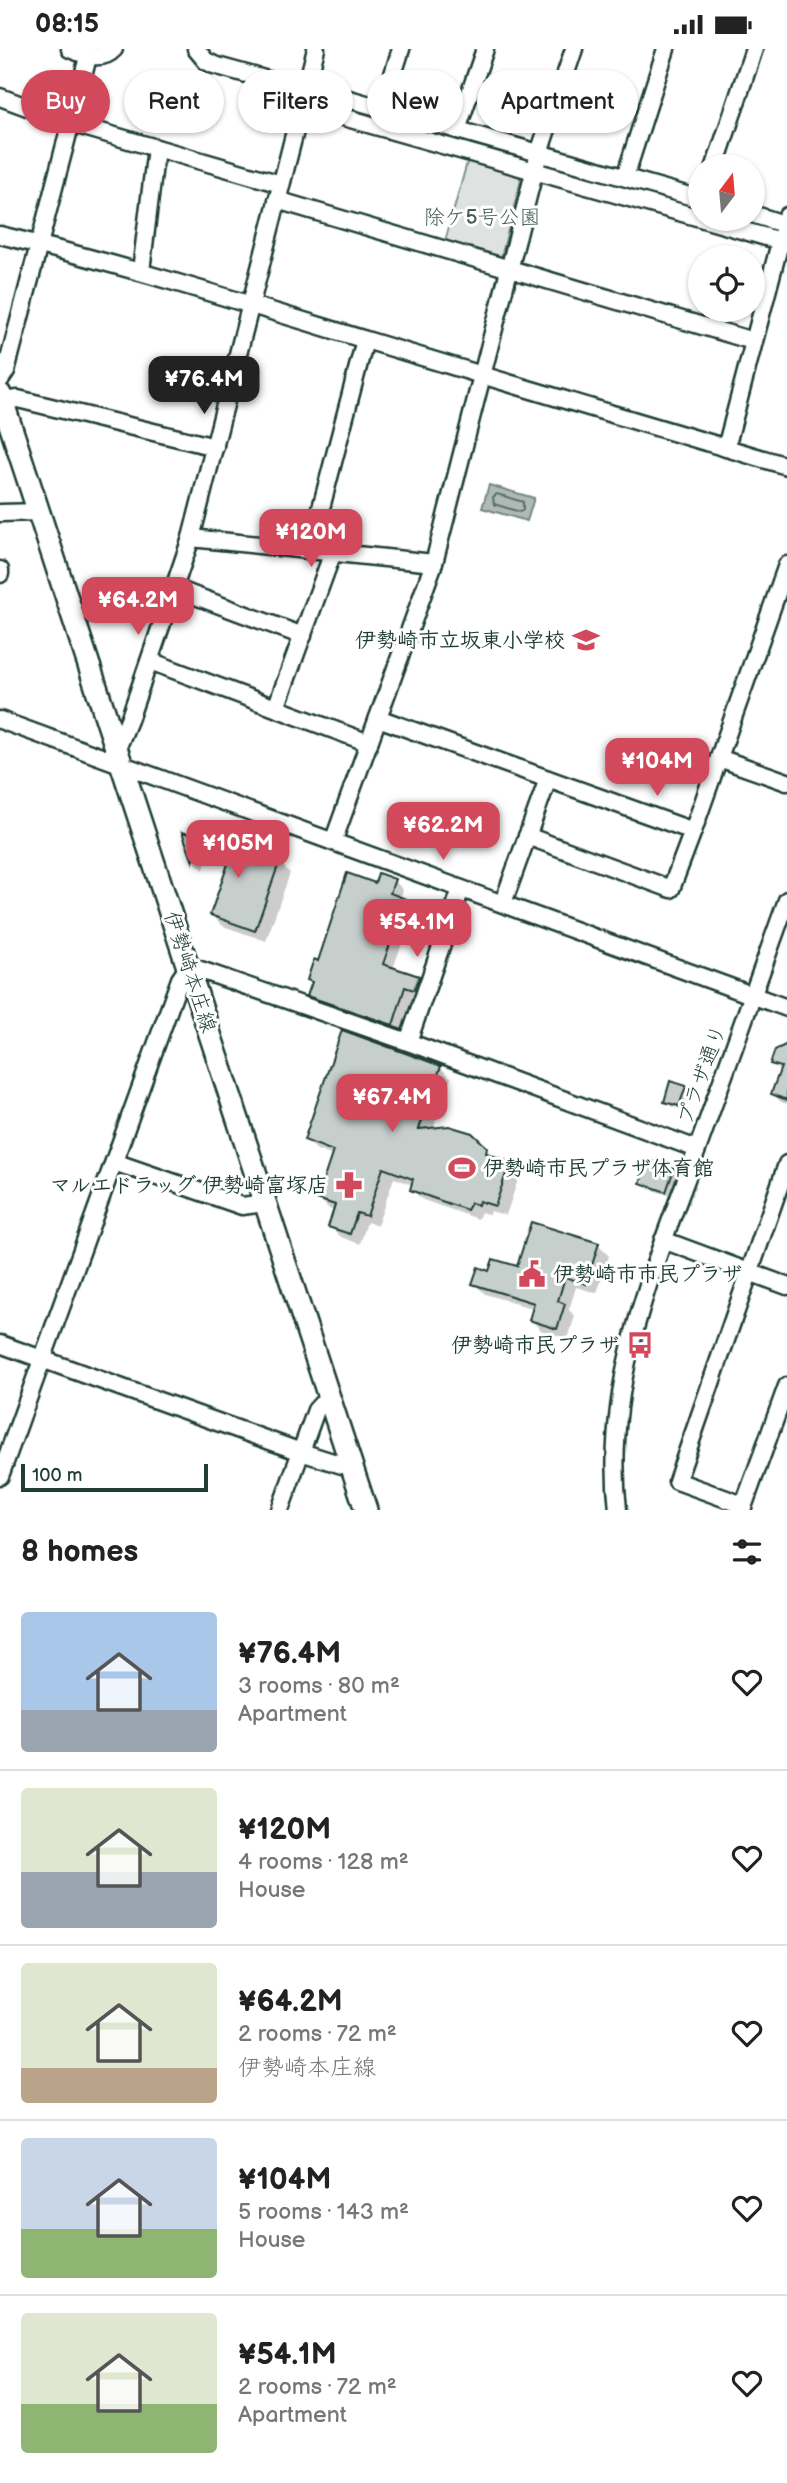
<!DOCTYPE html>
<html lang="en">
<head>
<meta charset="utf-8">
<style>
  :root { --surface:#fff; --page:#f2f2f2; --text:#222; --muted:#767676; --line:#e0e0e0; --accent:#d1495b }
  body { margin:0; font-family:"Balsamiq Sans","Klee One",sans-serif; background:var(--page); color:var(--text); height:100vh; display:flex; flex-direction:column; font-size:26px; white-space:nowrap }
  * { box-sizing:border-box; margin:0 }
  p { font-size:23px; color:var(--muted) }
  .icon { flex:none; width:38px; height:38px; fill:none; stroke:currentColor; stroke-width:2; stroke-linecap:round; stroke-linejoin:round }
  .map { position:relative; height:1461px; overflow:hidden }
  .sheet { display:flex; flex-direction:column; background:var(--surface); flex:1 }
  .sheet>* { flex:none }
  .guide { position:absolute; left:21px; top:21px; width:746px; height:63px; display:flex; gap:14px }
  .needle { width:46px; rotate:16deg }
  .tools { position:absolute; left:688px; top:105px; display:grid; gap:14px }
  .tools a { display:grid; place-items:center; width:77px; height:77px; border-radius:50%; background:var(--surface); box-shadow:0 2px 5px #0004; font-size:35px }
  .scale { position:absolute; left:21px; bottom:18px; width:187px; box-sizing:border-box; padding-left:7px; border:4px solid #1f3d34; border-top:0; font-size:19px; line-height:24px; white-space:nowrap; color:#1f3d34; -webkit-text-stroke:5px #fff; paint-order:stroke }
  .price { position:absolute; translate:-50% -60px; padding:0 16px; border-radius:14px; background:var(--accent); color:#fff; font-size:23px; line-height:46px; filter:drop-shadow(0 2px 4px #0008) }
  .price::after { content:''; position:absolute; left:50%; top:42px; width:21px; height:16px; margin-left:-10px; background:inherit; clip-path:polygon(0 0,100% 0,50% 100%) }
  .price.selected { background:#222; color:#fff }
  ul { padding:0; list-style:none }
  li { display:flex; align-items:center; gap:21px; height:175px; padding:0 21px }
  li+li { border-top:2px solid var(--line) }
  li span { display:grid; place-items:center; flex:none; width:196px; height:140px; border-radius:7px; color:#555 }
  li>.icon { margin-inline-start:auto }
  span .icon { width:84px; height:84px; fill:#fffc; stroke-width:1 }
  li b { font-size:30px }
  h2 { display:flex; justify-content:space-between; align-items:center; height:84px; padding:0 21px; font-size:30px }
  .tag { padding:0 24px; border-radius:32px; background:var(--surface); box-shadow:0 2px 5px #0004; font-size:24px; line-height:63px }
  .tag.selected { background:var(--accent); color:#fff }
  .status { display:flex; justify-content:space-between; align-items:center; height:49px; padding:0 35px; background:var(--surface); direction:ltr }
  .status svg { height:19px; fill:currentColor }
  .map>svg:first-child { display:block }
</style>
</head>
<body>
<div class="status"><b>08:15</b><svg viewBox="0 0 49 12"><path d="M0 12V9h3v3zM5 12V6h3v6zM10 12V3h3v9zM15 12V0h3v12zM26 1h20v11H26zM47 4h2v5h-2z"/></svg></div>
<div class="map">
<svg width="787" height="1461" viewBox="0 0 787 1461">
  <rect width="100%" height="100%" fill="#fff"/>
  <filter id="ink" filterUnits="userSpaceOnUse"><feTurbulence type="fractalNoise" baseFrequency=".0143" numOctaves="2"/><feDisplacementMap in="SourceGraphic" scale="14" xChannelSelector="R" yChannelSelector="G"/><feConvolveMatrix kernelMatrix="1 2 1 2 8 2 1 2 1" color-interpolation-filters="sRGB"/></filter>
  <g filter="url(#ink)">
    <polygon fill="#dee3e2" stroke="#7e908b" stroke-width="2" points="468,110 517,124 521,131 501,208 496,211 444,196"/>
    <polygon fill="#afbab7" stroke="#758883" stroke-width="2" points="489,436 534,449 527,472 482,459"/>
    <g fill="#0003">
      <polygon points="185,786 279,813 290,824 266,892 223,877 212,866 229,818 207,810 204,821 194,812"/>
      <polygon points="394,831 403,841 400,850 414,860 393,920 418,928 427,937 423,949 415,946 402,984 318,956 309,946 313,935 309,930 376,836"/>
      <polygon points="787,1000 787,1055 781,1053 773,1045 781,1023 772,1014"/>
      <polygon points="440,1018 451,1029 433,1080 485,1099 496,1110 510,1114 520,1125 506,1166 490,1162 489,1166 481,1163 478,1170 423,1151 412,1141 413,1136 394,1129 377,1177 367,1173 360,1195 341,1188 330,1177 335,1162 329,1160 319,1149 333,1107 317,1101 306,1091"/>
      <polygon points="671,1034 686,1039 691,1044 684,1061 671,1057 666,1052"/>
      <polygon points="673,1121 678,1126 671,1147 647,1139 642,1134"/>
      <polygon points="598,1196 609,1207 597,1244 576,1238 569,1261 575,1267 568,1290 542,1282 531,1271 534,1260 485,1245 474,1234 490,1224 518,1220"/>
    </g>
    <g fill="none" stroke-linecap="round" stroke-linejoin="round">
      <polygon stroke="#596f68" stroke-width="2" points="497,445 523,453 523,461 520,463 494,455 493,448"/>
      <g stroke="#758883" stroke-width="3.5">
        <polyline points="312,49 521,109"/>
        <polyline points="554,118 700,159"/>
        <polyline points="737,170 779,183"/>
      </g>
    </g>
    <g fill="#c7cfcc" stroke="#1f3d34" stroke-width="2">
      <polygon points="182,783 199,788 201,784 280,811 255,882 210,866 229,812 197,800 193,813"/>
      <polygon points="347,824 375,834 378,824 395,830 390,844 406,850 383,915 419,927 414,941 405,938 393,976 307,947 312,933 307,931 314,910 318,912"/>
      <polygon points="342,981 441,1017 419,1080 449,1077 472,1084 487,1098 486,1104 510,1113 495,1157 479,1152 478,1156 471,1154 467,1161 410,1141 413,1130 383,1119 367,1167 357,1164 350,1185 328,1178 335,1156 317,1150 333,1102 304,1091"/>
      <polygon points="787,995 787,1051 771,1045 781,1018 770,1015 775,1001"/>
      <polygon points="670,1032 686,1037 679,1057 664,1053"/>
      <polygon points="649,1111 674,1120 666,1143 640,1134"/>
      <polygon points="531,1173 599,1194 586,1235 565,1228 558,1252 565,1255 557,1280 529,1271 534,1254 472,1235 478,1218 489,1222 493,1210 517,1217"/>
    </g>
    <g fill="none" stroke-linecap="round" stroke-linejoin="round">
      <defs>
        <g id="minor">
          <path d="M70,0C85,6 102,13 114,0"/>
          <polyline points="196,0 206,12 214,16 297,39 307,38 700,150"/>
          <polyline points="0,48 70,74 281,135"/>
          <polyline points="301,56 700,169"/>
          <polyline points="382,60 401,0"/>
          <polyline points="457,81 485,0"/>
          <polyline points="715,117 754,0"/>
          <polyline points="625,128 666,0"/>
          <polyline points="277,151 753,292"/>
          <polyline points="752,165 787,176"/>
          <polyline points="703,170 787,194"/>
          <path d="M0,186C124,216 245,254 366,291C506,334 647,375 787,417"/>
          <polyline points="141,222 156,99"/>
          <polyline points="0,331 6,322 88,8"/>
          <polyline points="3,352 18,350 215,398"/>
          <polyline points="726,399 787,167"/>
          <polyline points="0,464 40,463"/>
          <polyline points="191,489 434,514"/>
          <polyline points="310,501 365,291"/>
          <polyline points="0,521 0,525"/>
          <polyline points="174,539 303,587"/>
          <polyline points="150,612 369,694"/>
          <polyline points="276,659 333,503"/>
          <polyline points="378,669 693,782 787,516"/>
          <polyline points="0,671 787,959"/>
          <polyline points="117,700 129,671 191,489 316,0"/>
          <polyline points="719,709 787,733"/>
          <polyline points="527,787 671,840 693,782"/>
          <polyline points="333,793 434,514 539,104 574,0"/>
          <polyline points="503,854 548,730"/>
          <polyline points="408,993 461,840"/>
          <polyline points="114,1113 242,1157 265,1154"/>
          <polyline points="663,1191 787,1237"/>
          <polyline points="0,1295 301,1403 342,1416 351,1415"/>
          <polyline points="0,1427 180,930 189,917 408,993 697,1100"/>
          <polyline points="743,1456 677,1432 787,1115"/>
          <polyline points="280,1461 316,1361 328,1348"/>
          <path d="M618,1461C603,1333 654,1218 697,1101C727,1018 757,934 787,851"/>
          <polyline points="742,1461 787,1337"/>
        </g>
        <polyline id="major" points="0,345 366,1461"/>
      </defs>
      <use href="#minor" stroke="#1f3d34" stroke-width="21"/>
      <use href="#major" stroke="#1f3d34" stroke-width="26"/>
      <use href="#minor" stroke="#fff" stroke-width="16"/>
      <use href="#major" stroke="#fff" stroke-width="21"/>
    </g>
  </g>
  <defs>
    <symbol id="school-bare" viewBox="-9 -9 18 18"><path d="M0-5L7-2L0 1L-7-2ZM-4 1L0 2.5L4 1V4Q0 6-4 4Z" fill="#d1495b" stroke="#fff" stroke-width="2.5" paint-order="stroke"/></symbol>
    <symbol id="stadium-bare" viewBox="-9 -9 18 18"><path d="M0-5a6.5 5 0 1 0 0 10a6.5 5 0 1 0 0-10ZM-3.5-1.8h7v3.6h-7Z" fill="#d1495b" stroke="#fff" stroke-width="2.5" paint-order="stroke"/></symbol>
    <symbol id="pharmacy-bare" viewBox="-9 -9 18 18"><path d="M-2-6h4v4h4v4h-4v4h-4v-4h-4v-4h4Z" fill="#d1495b" stroke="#fff" stroke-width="2.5" paint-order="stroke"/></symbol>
    <symbol id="civic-bare" viewBox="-9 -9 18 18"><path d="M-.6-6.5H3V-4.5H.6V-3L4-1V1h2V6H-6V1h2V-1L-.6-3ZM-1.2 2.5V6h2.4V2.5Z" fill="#d1495b" stroke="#fff" stroke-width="2.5" paint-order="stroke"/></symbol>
    <symbol id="bus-bare" viewBox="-9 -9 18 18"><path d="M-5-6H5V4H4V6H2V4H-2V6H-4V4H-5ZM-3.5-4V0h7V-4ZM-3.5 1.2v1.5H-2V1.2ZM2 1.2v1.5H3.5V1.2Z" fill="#d1495b" stroke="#fff" stroke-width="2.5" paint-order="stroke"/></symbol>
  </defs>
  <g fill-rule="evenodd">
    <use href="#school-bare" x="567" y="572" width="38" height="38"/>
    <use href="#stadium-bare" x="443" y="1100" width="38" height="38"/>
    <use href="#pharmacy-bare" x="330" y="1117" width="38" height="38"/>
    <use href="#civic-bare" x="513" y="1206" width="38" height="38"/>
    <use href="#bus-bare" x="621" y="1277" width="38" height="38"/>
  </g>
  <g text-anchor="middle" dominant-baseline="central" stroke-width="6" stroke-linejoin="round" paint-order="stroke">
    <g font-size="21" fill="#455e57" stroke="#fff">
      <text x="482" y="168">除ケ5号公園</text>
    </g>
    <g font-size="21" font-weight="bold" fill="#1f3d34" stroke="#fff" text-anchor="end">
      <text x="565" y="591">伊勢崎市立坂東小学校</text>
      <text x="483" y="1119" text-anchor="start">伊勢崎市民プラザ体育館</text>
      <text x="328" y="1136">マルエドラッグ 伊勢崎富塚店</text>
      <text x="553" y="1225" text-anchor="start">伊勢崎市市民プラザ</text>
      <text x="619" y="1296">伊勢崎市民プラザ</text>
    </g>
    <g font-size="21" fill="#1f3d34" stroke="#fff">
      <text transform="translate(190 923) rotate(72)">伊勢崎本庄線</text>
      <text transform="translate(702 1026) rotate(-70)">プラザ通り</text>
    </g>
  </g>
</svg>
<div class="tools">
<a><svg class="needle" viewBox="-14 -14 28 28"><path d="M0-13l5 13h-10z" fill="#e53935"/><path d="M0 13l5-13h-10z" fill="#767676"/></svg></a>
<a><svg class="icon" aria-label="locate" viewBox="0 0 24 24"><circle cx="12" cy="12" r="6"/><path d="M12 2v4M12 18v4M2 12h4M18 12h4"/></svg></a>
</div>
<div class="scale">100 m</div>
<b class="price selected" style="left:204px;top:367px">¥76.4M</b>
<b class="price" style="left:311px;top:520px">¥120M</b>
<b class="price" style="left:138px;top:588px">¥64.2M</b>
<b class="price" style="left:657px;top:749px">¥104M</b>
<b class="price" style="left:443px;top:813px">¥62.2M</b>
<b class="price" style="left:238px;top:831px">¥105M</b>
<b class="price" style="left:417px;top:910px">¥54.1M</b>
<b class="price" style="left:392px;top:1085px">¥67.4M</b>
<div class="guide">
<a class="tag selected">Buy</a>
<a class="tag">Rent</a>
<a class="tag">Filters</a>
<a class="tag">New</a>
<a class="tag">Apartment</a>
</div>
</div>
<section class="sheet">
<h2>8 homes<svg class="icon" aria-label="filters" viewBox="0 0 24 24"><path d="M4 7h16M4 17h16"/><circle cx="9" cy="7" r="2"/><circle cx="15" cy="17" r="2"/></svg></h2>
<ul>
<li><span style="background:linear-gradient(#a9c7e8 70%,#9aa5b1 0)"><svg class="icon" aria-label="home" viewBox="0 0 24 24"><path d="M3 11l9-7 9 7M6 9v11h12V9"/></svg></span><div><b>¥76.4M</b><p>3 rooms · 80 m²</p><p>Apartment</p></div><svg class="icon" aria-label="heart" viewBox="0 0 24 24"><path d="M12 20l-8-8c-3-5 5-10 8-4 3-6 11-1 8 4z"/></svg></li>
<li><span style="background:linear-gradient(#dfe7d0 60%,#9aa5b1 0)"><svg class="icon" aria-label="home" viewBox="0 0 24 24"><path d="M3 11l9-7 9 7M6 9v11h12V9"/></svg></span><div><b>¥120M</b><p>4 rooms · 128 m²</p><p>House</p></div><svg class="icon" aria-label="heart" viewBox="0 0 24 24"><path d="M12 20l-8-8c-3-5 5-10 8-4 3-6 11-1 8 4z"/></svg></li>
<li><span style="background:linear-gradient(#dfe7d0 75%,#b9a48a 0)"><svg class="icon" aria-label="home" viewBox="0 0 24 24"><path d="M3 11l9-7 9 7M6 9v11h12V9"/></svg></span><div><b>¥64.2M</b><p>2 rooms · 72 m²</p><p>伊勢崎本庄線</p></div><svg class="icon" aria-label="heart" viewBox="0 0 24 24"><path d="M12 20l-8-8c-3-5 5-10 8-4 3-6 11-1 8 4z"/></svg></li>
<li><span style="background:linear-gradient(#c9d6e8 65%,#8fb573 0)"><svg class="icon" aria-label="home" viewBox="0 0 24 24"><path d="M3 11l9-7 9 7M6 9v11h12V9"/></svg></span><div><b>¥104M</b><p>5 rooms · 143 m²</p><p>House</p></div><svg class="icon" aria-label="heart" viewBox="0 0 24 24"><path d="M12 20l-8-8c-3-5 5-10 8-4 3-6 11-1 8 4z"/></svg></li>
<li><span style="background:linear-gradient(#dfe7d0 65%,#8fb573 0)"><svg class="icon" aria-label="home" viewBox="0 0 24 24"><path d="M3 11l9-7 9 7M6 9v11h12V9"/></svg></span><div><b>¥54.1M</b><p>2 rooms · 72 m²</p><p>Apartment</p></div><svg class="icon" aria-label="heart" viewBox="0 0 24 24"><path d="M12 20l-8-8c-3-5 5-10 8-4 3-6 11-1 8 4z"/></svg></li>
</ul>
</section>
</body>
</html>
